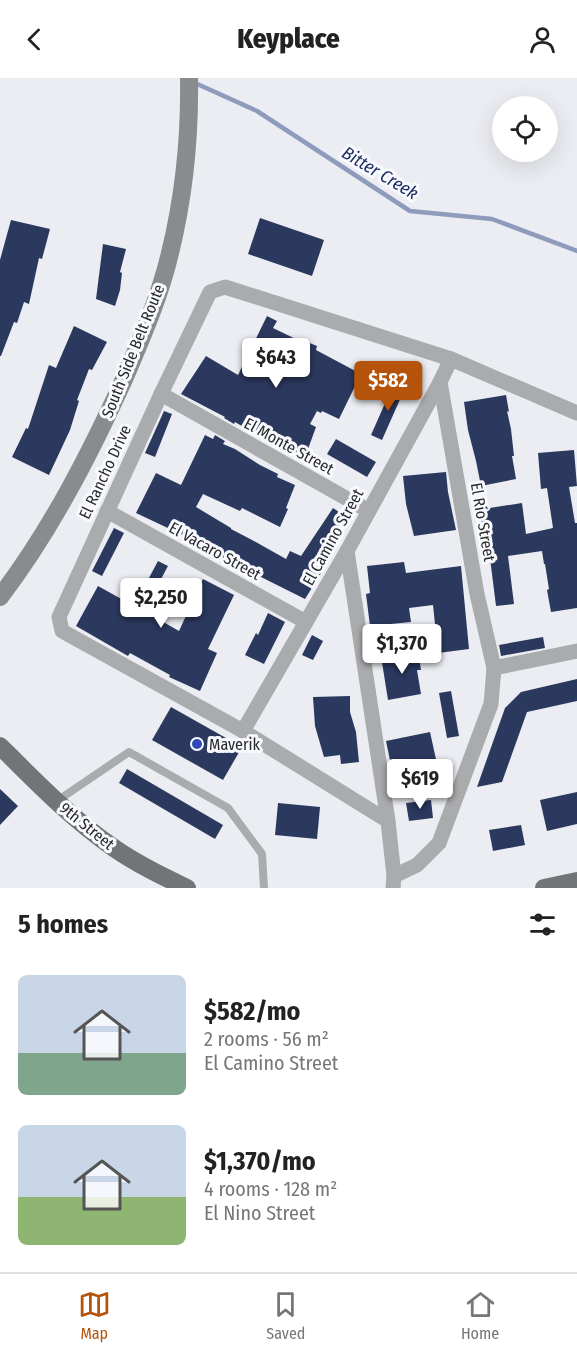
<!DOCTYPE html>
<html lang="en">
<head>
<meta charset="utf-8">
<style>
  :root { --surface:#fff; --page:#f6f6f6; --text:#222; --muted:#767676; --line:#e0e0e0; --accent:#b45309 }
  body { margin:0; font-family:"Fira Sans Condensed",sans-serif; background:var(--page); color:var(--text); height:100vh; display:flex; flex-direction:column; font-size:22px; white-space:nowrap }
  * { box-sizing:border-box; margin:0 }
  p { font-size:20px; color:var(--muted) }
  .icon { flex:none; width:33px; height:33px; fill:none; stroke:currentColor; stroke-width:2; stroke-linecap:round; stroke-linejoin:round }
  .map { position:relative; height:810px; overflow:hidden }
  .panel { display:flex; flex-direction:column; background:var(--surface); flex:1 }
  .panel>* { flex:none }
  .fabs { position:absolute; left:492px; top:18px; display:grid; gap:12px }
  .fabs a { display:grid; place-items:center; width:66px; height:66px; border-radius:50%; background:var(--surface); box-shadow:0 6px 24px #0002; font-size:30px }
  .price { position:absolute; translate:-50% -51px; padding:0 14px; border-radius:6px; background:#fff; color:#222; font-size:20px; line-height:39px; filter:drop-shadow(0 2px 3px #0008) }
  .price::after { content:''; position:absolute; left:50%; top:36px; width:18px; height:14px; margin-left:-9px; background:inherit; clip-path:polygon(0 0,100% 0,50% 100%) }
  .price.current { background:var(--accent); color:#fff }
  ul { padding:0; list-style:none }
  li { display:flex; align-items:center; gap:18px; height:150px; padding:0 18px }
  li span { display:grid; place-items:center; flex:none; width:168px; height:120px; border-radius:9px; color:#555 }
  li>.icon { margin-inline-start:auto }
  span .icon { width:72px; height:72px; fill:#fffc; stroke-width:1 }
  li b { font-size:26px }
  h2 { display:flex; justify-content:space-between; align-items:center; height:72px; padding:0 18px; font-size:26px }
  header { display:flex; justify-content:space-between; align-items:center; height:78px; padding:0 18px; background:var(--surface); font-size:27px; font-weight:800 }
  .menu { display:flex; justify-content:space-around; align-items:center; height:84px; border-top:2px solid var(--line); background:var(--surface); font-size:16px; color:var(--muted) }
  .menu a { display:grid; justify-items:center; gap:3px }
  .menu .current { color:var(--accent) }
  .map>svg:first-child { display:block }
</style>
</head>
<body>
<header><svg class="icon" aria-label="back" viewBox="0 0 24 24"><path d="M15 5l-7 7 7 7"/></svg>Keyplace<svg class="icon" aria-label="person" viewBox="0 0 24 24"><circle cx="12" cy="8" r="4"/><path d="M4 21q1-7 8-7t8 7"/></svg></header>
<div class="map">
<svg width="577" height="810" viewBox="0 0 577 810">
  <rect width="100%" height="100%" fill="#ebedf2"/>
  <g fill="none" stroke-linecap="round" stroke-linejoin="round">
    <polyline stroke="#8e9bbc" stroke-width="4.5" points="195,5 257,33 410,133 492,141 577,173"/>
  </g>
  <g fill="#2c395f">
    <polygon points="260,140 324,162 312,198 248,176"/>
    <polygon points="11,142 50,151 42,181 39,180 29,226 24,224 17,245 14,244 1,278 0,278 0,182"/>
    <polygon points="103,166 126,171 120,194 122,195 120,212 115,228 96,221"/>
    <polygon points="267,238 277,243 273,250 306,266 307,264 317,268 316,272 361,296 339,341 322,333 321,335 317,333 310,346 316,349 304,382 252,354 235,344 234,346 224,340 225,339 181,316 206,278 238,297"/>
    <polygon points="74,248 107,264 92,292 89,291 77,322 79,323 70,352 49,397 12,379 26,350 28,351 49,287 56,290"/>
    <polygon points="394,305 405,310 382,362 371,357"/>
    <polygon points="506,317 509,334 507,333 511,351 514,378 512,378 516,401 481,408 476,383 468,352 464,324"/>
    <polygon points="164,333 172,336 155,379 145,375"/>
    <polygon points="205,357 213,361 215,357 225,363 223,366 235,371 260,387 278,396 277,399 295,407 286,430 288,431 280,449 242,430 240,433 203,416 196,429 231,450 231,451 252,462 286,481 290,473 301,478 333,430 345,438 314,486 323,492 305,521 259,498 258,499 209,475 210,474 173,451 172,452 136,435 156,395 181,407"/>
    <polygon points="336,361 376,384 367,399 327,376"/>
    <polygon points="574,372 577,408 569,409 575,445 577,445 577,530 551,534 547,512 549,511 545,486 544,486 542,473 508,478 514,526 496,528 490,480 487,481 482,448 479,448 477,432 522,425 526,456 553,450 547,410 541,411 538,375"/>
    <polygon points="446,394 448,414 456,452 414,458 406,426 403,398"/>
    <polygon points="114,450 124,455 102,498 92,493"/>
    <polygon points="158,483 168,488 144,533 179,553 203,501 234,517 208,571 217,575 200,613 169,599 170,597 130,575 128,578 76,548 98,508 134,528"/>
    <polygon points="404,484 406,495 461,488 469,571 438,575 433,527 409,530 411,544 370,548 366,516 370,515 367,488"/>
    <polygon points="268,535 285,544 264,586 245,577 256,555 258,557"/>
    <polygon points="312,557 323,563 313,582 302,577"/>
    <polygon points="543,559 545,570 501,578 499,567"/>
    <polygon points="418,573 421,592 417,592 421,616 388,622 381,578"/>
    <polygon points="577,601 577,623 527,634 502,704 477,709 505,630 521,614"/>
    <polygon points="451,613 459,658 447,660 439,615"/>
    <polygon points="350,618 350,634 356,654 359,684 341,686 340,677 324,679 315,648 313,619"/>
    <polygon points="171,629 242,669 223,702 152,662"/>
    <polygon points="430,654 437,686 393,697 386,663"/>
    <polygon points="127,691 223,747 215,761 119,705"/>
    <polygon points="0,711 18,728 0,747"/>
    <polygon points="577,714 577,746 547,753 540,722"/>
    <polygon points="431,722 433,740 409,743 406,725"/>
    <polygon points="278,725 320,729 317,761 275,757"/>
    <polygon points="521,747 525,767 493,773 489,752"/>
  </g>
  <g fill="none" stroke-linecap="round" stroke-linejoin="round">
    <polyline stroke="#aaabad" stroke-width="8" points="57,723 129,674 228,730 262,776 264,810"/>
    <g stroke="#aaabad" stroke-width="15">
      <polyline points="161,316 369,433"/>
      <polyline points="107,433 306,544"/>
      <polyline points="347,473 388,743"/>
      <polyline points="494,590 577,573"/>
      <polyline points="243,653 347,473 440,304 451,281"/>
      <polyline points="394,798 417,787 439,765 491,626 494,590 477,516 440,304"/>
      <polyline points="393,810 394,798 388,743 243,653 62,553 59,539 161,316 210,214 225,209 451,281 577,335"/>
    </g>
    <path stroke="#898b8d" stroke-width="18" d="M0,519C51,452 90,376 125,299C142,259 160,218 170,175C184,118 190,59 189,0"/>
    <g stroke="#727477" stroke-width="18">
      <path d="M0,668C36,704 72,741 114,770C137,786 162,798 187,810"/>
      <polyline points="544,810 577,803"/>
    </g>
  </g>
  <circle fill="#3048b9" stroke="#f9faff" stroke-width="2" cx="197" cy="666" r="6"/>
  <g text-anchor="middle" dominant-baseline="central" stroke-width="6" stroke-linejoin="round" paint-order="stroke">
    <g font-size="16" fill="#28292a" stroke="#f9faff">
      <text transform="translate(133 273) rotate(-68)">South Side Belt Route</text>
      <text transform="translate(289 368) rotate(29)">El Monte Street</text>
      <text transform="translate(105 394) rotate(-65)">El Rancho Drive</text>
      <text transform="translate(483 444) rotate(80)">El Rio Street</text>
      <text transform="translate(333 459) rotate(-61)">El Camino Street</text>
      <text transform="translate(215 473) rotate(29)">El Vacaro Street</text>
      <text transform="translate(87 748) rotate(39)">9th Street</text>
    </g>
    <g font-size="16" fill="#28292a" stroke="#f9faff" text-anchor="start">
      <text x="209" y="666">Maverik</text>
    </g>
    <g font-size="18" font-style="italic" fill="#1d2c63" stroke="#f9faff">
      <text transform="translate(380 95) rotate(31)">Bitter Creek</text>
    </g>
  </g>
</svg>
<div class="fabs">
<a><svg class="icon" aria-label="locate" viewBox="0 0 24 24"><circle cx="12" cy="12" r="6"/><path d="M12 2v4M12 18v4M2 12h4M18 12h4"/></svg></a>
</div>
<b class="price" style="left:276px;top:311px">$643</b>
<b class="price current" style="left:388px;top:334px">$582</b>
<b class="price" style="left:161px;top:551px">$2,250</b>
<b class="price" style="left:402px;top:597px">$1,370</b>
<b class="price" style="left:420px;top:732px">$619</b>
</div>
<section class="panel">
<h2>5 homes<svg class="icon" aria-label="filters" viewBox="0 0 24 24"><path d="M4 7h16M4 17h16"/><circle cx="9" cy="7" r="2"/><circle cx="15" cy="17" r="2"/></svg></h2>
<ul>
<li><span style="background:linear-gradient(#c9d6e8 65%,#7fa58c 0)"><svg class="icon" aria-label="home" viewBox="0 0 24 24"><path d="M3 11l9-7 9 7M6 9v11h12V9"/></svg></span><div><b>$582/mo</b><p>2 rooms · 56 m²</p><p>El Camino Street</p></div></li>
<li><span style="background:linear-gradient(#c9d6e8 60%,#8fb573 0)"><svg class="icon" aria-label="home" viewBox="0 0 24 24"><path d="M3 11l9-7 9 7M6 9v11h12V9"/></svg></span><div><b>$1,370/mo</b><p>4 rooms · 128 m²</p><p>El Nino Street</p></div></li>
</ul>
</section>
<nav class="menu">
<a class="current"><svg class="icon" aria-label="map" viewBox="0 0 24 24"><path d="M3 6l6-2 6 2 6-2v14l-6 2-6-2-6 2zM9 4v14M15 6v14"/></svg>Map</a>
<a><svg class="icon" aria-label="saved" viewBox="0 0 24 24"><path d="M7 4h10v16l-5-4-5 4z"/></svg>Saved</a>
<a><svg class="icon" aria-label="home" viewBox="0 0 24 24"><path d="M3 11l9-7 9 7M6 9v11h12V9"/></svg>Home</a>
</nav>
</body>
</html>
